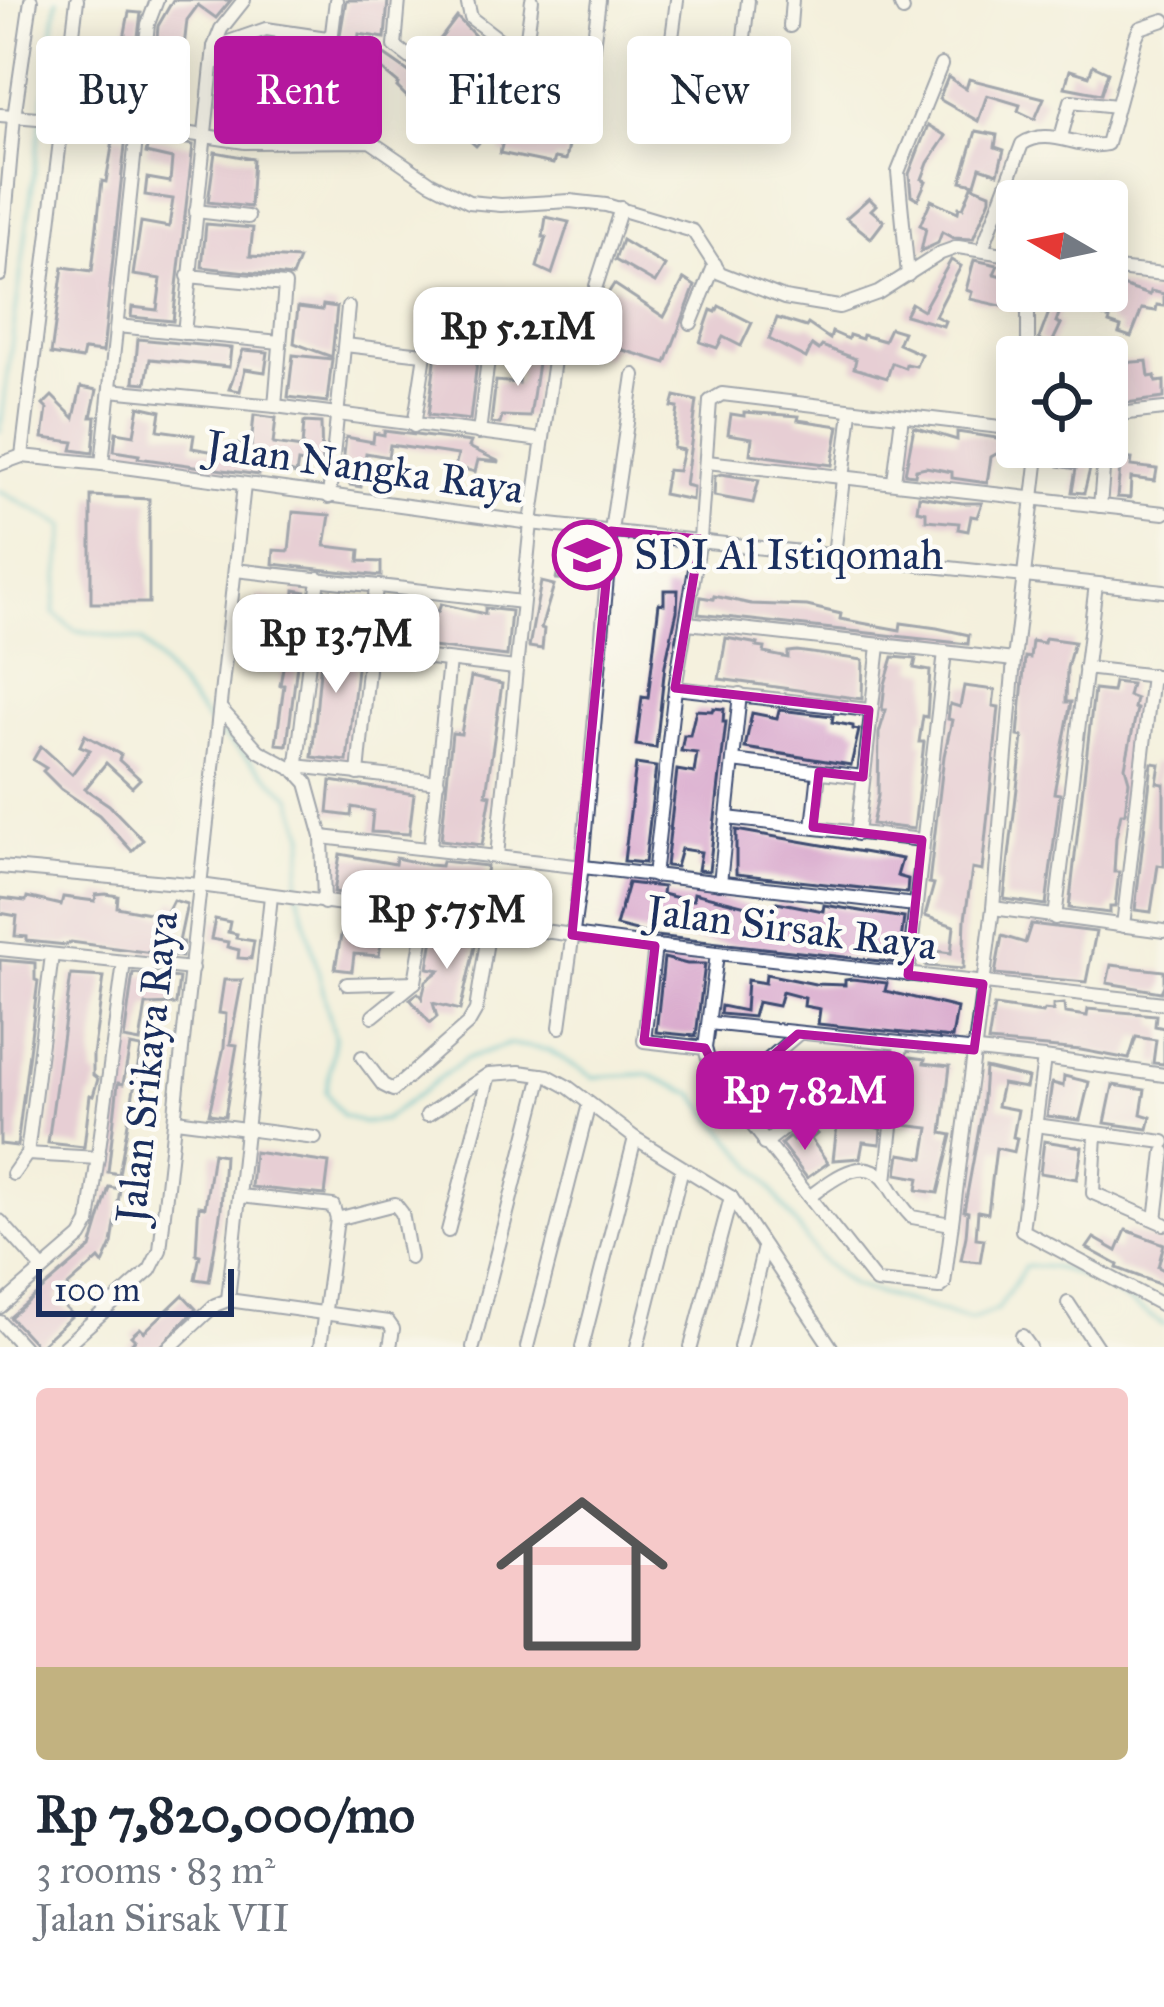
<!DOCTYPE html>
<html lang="en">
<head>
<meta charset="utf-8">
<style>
  :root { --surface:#fff; --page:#f6f6f7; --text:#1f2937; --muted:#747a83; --line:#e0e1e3; --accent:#b5179e }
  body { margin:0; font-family:"IM FELL Great Primer",serif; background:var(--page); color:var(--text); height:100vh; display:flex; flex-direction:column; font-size:45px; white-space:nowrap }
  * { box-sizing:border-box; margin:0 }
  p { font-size:39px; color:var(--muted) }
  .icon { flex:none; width:66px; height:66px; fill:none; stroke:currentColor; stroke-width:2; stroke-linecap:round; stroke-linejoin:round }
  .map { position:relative; height:1347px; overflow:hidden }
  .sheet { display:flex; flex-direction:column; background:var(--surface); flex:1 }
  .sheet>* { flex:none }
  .banner { position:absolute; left:36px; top:36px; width:1092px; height:108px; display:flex; gap:24px }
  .needle { width:78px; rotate:279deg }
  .fabs { position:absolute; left:996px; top:180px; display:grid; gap:24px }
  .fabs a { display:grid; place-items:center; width:132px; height:132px; border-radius:12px; background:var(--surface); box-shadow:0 6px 30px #0003; font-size:60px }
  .scale { position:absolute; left:36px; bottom:30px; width:198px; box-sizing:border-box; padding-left:12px; border:6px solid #1b2f5e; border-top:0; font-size:33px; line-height:42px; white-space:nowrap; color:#1b2f5e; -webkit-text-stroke:9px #fdfcf7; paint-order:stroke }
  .price { position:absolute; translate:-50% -102px; padding:0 27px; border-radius:24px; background:#fff; color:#222; font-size:39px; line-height:78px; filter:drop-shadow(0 3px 6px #0008) }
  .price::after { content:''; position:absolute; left:50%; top:72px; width:36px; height:27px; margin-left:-18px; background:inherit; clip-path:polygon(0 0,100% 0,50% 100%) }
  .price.active { background:var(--accent); color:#fff }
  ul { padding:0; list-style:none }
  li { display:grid; align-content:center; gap:24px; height:636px; padding:0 36px }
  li+li { border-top:3px solid var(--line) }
  li span { display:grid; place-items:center; height:372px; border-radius:12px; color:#555 }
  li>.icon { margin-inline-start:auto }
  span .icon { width:216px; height:216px; fill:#fffc; stroke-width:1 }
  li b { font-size:51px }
  .pill { padding:0 42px; border-radius:12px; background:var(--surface); box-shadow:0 6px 30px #0003; font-size:42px; line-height:108px }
  .pill.active { background:var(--accent); color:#fff }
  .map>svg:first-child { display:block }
</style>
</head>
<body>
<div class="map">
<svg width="1164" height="1347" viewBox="0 0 1164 1347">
  <rect width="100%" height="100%" fill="#fdfcf7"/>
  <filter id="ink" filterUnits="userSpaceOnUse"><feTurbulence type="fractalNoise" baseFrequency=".00833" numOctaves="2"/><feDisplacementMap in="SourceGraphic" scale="24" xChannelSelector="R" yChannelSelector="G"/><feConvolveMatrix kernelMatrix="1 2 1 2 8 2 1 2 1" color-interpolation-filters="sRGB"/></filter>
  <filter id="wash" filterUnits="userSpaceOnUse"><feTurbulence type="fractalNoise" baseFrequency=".004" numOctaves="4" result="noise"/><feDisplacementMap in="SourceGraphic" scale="48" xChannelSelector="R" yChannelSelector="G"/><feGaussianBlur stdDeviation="2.7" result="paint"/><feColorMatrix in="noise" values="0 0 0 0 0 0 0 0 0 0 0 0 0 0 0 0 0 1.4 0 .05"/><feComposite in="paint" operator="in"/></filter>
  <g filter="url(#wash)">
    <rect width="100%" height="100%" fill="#f4f0dd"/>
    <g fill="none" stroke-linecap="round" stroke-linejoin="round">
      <g stroke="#45b4bf" stroke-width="4.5">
        <polyline points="0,431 57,0"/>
        <polyline points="0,491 65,526 54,613 74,630 142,641 212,726"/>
        <path d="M221,734L292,798L305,836L297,887L335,1038L326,1092L342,1115L363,1123L384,1120L465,1059L509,1044L548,1050L593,1077L647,1074L693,1094L764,1178L819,1258L852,1286L971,1320L998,1309L1025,1267C1075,1261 1123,1298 1164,1325"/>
      </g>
    </g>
    <g id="blocks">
      <g fill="#d7a5ca">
        <polygon points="173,0 231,0 216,18 198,5 187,20 183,56 156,52 158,26"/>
        <polygon points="346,0 388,0 385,38 359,34 357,50 338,47"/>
        <polygon points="129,12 141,13 128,115 107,113 109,102 119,104 121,82 116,81"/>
        <polygon points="457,17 476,37 472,43 508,67 484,102 422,54 430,42 435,46"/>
        <polygon points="231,52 254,52 290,78 293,75 304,83 298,92 315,105 306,118 288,104 282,114 268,106 277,91 218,107 224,55"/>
        <polygon points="383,54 439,93 487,134 476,146 444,118 415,98 412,102 397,87 399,84 375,64"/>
        <polygon points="1093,65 1108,72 1101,94 1065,87 1070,70 1089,76"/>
        <polygon points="509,67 555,80 553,92 532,89 527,115 510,111 505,115 501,113"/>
        <polygon points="948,77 966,89 969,79 1044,98 1035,119 1018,111 1020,105 987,95 978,121 939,99"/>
        <polygon points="928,125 946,136 928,163 922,179 926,181 918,199 911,195 909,174"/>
        <polygon points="976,131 997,135 995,147 1004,150 998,173 980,167 975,184 961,181"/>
        <polygon points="114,135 126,136 103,352 84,350 82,359 51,354 63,267 92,271 102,181 106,182"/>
        <polygon points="504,137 569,145 566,160 555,158 553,164 500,153"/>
        <polygon points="149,138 193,145 173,321 131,317 132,307 157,310 161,279 133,275 141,222 169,227 173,199 145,195 147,178 170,182 172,159 146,153"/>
        <polygon points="215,152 253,159 250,207 208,202"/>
        <polygon points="972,186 990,193 990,199 973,239 953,238 942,232 938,243 921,251 926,228 920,225 931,200 958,212 959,207 963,208"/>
        <polygon points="869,198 876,205 871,210 884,221 871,238 846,218"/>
        <polygon points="546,217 569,222 552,274 537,267 546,237 543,237"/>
        <polygon points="206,224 253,228 250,256 299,259 292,277 202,267"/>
        <polygon points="622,240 665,266 655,283 615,260"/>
        <polygon points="951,260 961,266 935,316 945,321 943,326 905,315 911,303 923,310"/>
        <polygon points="974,260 998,265 994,274 1017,280 1015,309 970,299 972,292 966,290"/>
        <polygon points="684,279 695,286 666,363 613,347 605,358 588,347 604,324 613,299 607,295 614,284 664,317"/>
        <polygon points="1107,281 1150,295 1151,291 1164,294 1164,306 1157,305 1156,311 1142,309 1131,337 1119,333 1121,327 1109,323 1110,319 1064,300 1056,322 1061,324 1051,345 1039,339 1054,299 1039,291 1107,291"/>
        <polygon points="323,305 337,307 332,357 294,343 298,307 322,310"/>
        <polygon points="719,306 752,323 741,346 723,337 717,348 700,342 711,310 716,312"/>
        <polygon points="777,318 806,327 808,324 830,339 832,332 848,339 849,335 862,339 863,335 884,341 890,328 903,332 898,344 921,354 916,366 906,364 905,368 892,363 887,378 854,368 856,359 822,346 819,350 812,345 806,358 769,339"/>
        <polygon points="534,335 542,336 530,417 502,416 500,424 491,423 496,381 519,383 520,362 529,363"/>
        <polygon points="138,339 231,348 229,367 150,359 146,383 134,382"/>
        <polygon points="437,346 478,354 470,420 428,415"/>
        <polygon points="243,350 268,352 265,372 245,369 240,391 229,389"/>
        <polygon points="293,355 332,359 327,402 288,397"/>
        <polygon points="1147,361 1149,377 1155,376 1156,382 1164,381 1164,398 1118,404 1107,410 1107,364"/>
        <polygon points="81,387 97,390 91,417 96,417 93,453 72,450 74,442 43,438 47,409 43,405 52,396 74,418"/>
        <polygon points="675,396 697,401 685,485 693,487 692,500 663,494 667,470 678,471 683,450 673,448 678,408 672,407"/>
        <polygon points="139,406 161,411 158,430 194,435 192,448 227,454 229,443 251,446 254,415 276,418 273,444 302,448 304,422 321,423 322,466 298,462 296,474 261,463 259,475 138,458 139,455 114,451 116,432 134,435"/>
        <polygon points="744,412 799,416 798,420 839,426 832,465 750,454 752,438 728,434 731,414 744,416"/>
        <polygon points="914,427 957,440 957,432 1017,441 1017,447 1028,447 1027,460 996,454 991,457 987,483 952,478 952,472 926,467 916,469 915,475 905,474"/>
        <polygon points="384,431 471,442 469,447 500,462 478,460 475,472 455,467 458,455 390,445 388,457 366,453 361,487 350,485 353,465 343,463 346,437 373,442 374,433 384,435"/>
        <polygon points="1064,447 1077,447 1077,451 1093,457 1084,493 1072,492 1076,469 1059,466"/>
        <polygon points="1121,458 1132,459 1131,466 1157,469 1155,481 1131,478 1130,498 1117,497"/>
        <polygon points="721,474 759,480 753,503 714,496 715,476"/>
        <polygon points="91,496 149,499 149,603 91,603"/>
        <polygon points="919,496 962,503 982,503 977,517 971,516 968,531 958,529 959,523 926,520 926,512 917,510"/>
        <polygon points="293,512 330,515 325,546 360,550 359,561 381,562 381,576 273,564 274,550 289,551"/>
        <polygon points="573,540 591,545 584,580 556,579 562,552 570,554"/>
        <polygon points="541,582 554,585 541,628 544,629 542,649 529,647"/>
        <polygon points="295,590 306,592 287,745 276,744 284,685 280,685 285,656 281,655 283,642 288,643 289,620 255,613 258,596 294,603"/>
        <polygon points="664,590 678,590 677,611 665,665 656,748 636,745 642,697 648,698 659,603 664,604"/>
        <polygon points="714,596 751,604 807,606 841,614 840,619 900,630 901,623 937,628 969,635 968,644 698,614 701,597 713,599"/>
        <polygon points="441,604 485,614 485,608 511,611 507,656 424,646 389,637 401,609 414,614 417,605 438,612"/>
        <polygon points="352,622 362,622 347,761 312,757 323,638 351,642"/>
        <polygon points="726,638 758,644 757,647 765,648 764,653 788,658 788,652 797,651 863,660 862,699 719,679"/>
        <polygon points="1045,638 1074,642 1067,668 1066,702 1071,702 1054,793 1060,794 1046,905 1004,899 1023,737 1018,736 1025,657 1030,658 1032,641 1044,643"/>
        <polygon points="893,657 916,659 914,668 930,671 927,717 923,716 919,742 924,742 914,829 872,824 878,796 879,733 886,710 882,710 885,684"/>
        <polygon points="471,677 502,684 486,794 491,795 482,845 441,840 452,733 461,734"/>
        <polygon points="1114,682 1131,684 1128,696 1136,699 1134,708 1137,709 1125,767 1129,781 1125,813 1121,813 1116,837 1114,872 1119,872 1115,907 1110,907 1110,913 1069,908 1094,690 1112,692"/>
        <polygon points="964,686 995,690 993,706 999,707 982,871 972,869 965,919 963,969 926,966 928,950 951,953 954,926 925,916 934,884 929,883 944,756 952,720 948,719 950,704 960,707"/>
        <polygon points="713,708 724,709 723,722 726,722 709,871 698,870 701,852 681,849 676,867 666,866 677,770 694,773 697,753 681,751 684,735 690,735 696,710 712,711"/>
        <polygon points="779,710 833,716 832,722 853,726 853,729 859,730 851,765 745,748 752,713 777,718"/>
        <polygon points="85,735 121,755 119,760 140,779 132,787 106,763 85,789 109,805 143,840 132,851 99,815 61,789 43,771 46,768 33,760 41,746 72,774 90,750 80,746"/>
        <polygon points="1152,763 1160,764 1157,783 1164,784 1164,866 1158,865 1151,912 1135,910"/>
        <polygon points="636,764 656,767 645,863 624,861"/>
        <polygon points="331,781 414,794 409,834 371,832 373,811 352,807 351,816 328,813"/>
        <polygon points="736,830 902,859 897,876 908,879 907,893 736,874"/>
        <polygon points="340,854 395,864 396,858 429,865 441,866 442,861 487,866 479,910 334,892"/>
        <polygon points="508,873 520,874 516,917 493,912"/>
        <polygon points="628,883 663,887 662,894 683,899 693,900 694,893 774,913 777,902 823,911 824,905 904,918 898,963 656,936 616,926"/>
        <polygon points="106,894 118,896 117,907 165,916 173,900 187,904 179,942 183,942 182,957 71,942 66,945 27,941 27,937 15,936 17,916 0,913 0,898 26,901 27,897 61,905 63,897 95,901 96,895"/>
        <polygon points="215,919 230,922 228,932 237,934 236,938 254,941 251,959 238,958 239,950 227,947 228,942 211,939"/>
        <polygon points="355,921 373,924 372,933 382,935 379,956 354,954 352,971 335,969 342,930 353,933"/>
        <polygon points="1031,924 1096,932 1086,982 995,974 1002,936 1025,943"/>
        <polygon points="439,928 474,933 476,942 460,1010 433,1003 437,1017 430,1023 410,999 418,993 422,998 426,981 440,970 428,968 433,939 438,940"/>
        <polygon points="664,958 687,964 705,964 696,1036 656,1032"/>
        <polygon points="0,960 35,963 35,980 38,981 17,1146 0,1144"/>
        <polygon points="1111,965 1164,971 1164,985 1161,992 1107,983"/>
        <polygon points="133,973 179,978 176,1004 146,1005 140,1042 124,1039"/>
        <polygon points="766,974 815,984 845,985 845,980 852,979 887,983 885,991 957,1008 952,1038 818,1024 820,1009 804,1006 805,998 782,992 778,1006 757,1002 753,1017 720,1014 721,1006 745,1011 747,980 765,983"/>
        <polygon points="71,975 104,977 93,1055 93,1075 98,1079 93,1096 90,1095 84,1147 48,1143"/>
        <polygon points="224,980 242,980 230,1044 237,1045 225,1116 209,1114 224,1047 226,1014 219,1013"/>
        <polygon points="1064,1004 1065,1013 1087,1016 1088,1009 1156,1015 1155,1026 1164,1028 1164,1064 1153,1063 1156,1040 1136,1037 1129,1059 1081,1050 988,1042 994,1006 1043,1013 1044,1010 1053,1011 1053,1005"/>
        <polygon points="130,1046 141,1048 119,1174 108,1172 118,1083 123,1084"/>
        <polygon points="910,1057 925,1059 924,1063 950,1066 942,1133 952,1135 938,1193 917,1190 919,1178 897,1174 900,1154 924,1158 929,1128 903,1125"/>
        <polygon points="840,1058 883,1064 880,1095 834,1091"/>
        <polygon points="782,1064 808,1096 768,1128 743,1096"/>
        <polygon points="985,1068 1028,1078 1026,1088 1002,1084 997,1106 1018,1110 1013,1137 1017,1138 1014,1152 996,1148 988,1213 978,1211 976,1238 984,1239 980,1262 961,1260 966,1236 968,1212 964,1211 982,1112"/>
        <polygon points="1064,1076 1089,1082 1080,1120 1047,1116 1052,1083 1063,1086"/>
        <polygon points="1113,1085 1145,1090 1141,1114 1151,1117 1148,1129 1105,1123"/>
        <polygon points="838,1117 881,1129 880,1144 863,1142 860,1158 833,1160"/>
        <polygon points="809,1126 817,1134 811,1139 828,1163 807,1178 781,1144 789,1137 793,1141"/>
        <polygon points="1044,1141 1082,1147 1077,1179 1040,1173"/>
        <polygon points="254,1152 329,1163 325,1195 251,1187"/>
        <polygon points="213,1153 224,1155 221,1209 209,1281 195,1279 200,1255 196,1254 198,1217 199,1206 205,1207"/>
        <polygon points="109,1187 120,1189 112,1244 103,1264 99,1259 55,1298 73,1315 38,1347 10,1317 91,1248"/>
        <polygon points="1126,1230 1164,1244 1158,1267 1164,1270 1164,1286 1117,1268 1118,1265 1087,1248 1094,1238 1117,1251"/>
        <polygon points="183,1295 196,1309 160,1347 127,1347 135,1340 131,1336 140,1328 144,1332"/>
      </g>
    </g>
  </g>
  <g filter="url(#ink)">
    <use href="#blocks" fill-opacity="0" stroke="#3c4c71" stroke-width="3"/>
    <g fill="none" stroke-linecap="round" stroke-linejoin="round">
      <defs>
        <g id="street">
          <polyline points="399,0 395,46 492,121 506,127 575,131 583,124 599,0"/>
          <polyline points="467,0 471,18 530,63 591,70"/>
          <polyline points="899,0 903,10"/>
          <polyline points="790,26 792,0"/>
          <path d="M317,39C310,98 348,92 365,141"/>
          <polyline points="214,47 266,29 327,38 332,33 336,0"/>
          <polyline points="524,59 532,0"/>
          <polyline points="741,66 748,0"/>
          <polyline points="663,106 677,0"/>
          <polyline points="0,115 138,126 245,142 370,141 430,182 469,202 501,205 570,201 606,205 693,231 720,273 784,298 839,307 878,293 941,253 958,247 1017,256"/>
          <polyline points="1061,137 1071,101 1116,106"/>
          <polyline points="196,211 248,217"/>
          <path d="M982,250L1022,144C1049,125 1080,151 1107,144L1136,37L1140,28L1164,20"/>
          <polyline points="1107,268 1164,274"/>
          <polyline points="0,275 14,117 31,0"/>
          <polyline points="908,275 898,172 941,65"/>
          <polyline points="188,276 285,285 275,406"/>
          <polyline points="596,286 621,208"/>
          <polyline points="1028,291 1028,357"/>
          <polyline points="691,323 715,264"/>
          <polyline points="117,326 280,342"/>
          <polyline points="184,333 214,47 221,29 244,0"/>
          <polyline points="345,345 423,354"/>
          <polyline points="110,390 275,406 541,440"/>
          <polyline points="1107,423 1119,414 1164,409"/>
          <polyline points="414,426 430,322"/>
          <polyline points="479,433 491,335"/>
          <polyline points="22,456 77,0"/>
          <polyline points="707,462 1164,513"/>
          <polyline points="0,464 22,456 102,464 531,523 1164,591"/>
          <polyline points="102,464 148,24 157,0"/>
          <polyline points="894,481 902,416"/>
          <polyline points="329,497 348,307"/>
          <polyline points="1100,506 1105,447"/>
          <polyline points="834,555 851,411"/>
          <polyline points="235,570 522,602"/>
          <polyline points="688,623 1014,660"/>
          <polyline points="370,651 515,668"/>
          <polyline points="1085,668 1164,677"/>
          <polyline points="675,688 869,710"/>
          <polyline points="221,709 259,751 296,771 307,783 322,837 324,903"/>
          <polyline points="733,761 863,777"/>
          <polyline points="296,766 438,782"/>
          <polyline points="296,771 319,578"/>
          <polyline points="358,774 376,586"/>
          <polyline points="727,818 922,840"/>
          <polyline points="813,827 819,772"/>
          <polyline points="857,834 879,646"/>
          <polyline points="322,837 915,905"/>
          <polyline points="430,848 449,661"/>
          <polyline points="497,856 531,523 556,346"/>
          <polyline points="0,867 200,885 655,946 1164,1003"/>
          <polyline points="654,876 675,688 700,539 710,401 722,394 1017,429"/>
          <polyline points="720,883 740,694"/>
          <polyline points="993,908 1164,931"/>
          <polyline points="1055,918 1096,584"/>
          <polyline points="1123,926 1152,675"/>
          <polyline points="655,946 644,1041 705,1048"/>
          <polyline points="0,949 192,969"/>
          <polyline points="717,954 705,1048 709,1063 728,1094 876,1282 939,1288 944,1284 993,908 1014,660 1039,447"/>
          <polyline points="908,975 945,652"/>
          <polyline points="347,984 415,982 426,916"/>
          <polyline points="373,1016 415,982"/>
          <polyline points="709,1023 1044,1058 1164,1075"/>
          <polyline points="560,1027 582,866 611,531 634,375"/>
          <polyline points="362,1057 383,1085 393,1090 468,1024 476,1010 490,922"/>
          <polyline points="1044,1058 1022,1230 1164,1306"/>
          <polyline points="728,1094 798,1034"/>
          <polyline points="427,1115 489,1074 519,1072 548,1076 568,1087 635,1138 731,1197 831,1347"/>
          <polyline points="176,1120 315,1138"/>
          <polyline points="1035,1125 1164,1142"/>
          <polyline points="1096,1134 1093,1193 1164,1224"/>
          <polyline points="764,1144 820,1100 895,1107"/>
          <polyline points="27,1154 52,955"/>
          <polyline points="13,1174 27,1154 98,1158"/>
          <polyline points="886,1181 901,1045"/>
          <polyline points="240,1196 333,1206 337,1219 320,1347"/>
          <path d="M809,1197C831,1181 866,1150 888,1184C895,1196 902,1207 912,1217L951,1224"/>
          <polyline points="337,1219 395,1204 402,1213 410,1258"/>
          <polyline points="1156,1220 1164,1152"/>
          <polyline points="0,1221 42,1268"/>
          <polyline points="448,1231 489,1075"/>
          <polyline points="228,1300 271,896"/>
          <polyline points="1068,1303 1097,1347"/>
          <polyline points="0,1307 81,1237 89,1223 124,962"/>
          <polyline points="0,1322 23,1347"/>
          <polyline points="1022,1336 1030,1347"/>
          <polyline points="64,1347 150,1270 160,1250 244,485"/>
          <polyline points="170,1347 215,1305 228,1300 388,1322 393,1329 390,1347"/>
          <polyline points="473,1347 542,1075"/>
          <polyline points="527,1347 589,1104"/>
          <polyline points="582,1347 635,1138"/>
          <polyline points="637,1347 682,1168"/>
          <polyline points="691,1347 731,1197"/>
          <polyline points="740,1347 764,1247"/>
        </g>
      </defs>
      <use href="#street" stroke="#3c4c71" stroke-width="16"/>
      <use href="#street" stroke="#fff" stroke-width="12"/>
    </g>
  </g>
  <path d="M0 0H1164V1347H0ZM611,531L700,539L675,688L869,710L863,777L819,772L813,827L922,840L908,975L983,984L974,1050L798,1034L728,1094L705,1048L644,1041L655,946L572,935Z" fill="#f4f0dd" fill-opacity=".55" fill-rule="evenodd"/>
  <path fill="none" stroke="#b5179e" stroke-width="9" stroke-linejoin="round" d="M611,531L700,539L675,688L869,710L863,777L819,772L813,827L922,840L908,975L983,984L974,1050L798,1034L728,1094L705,1048L644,1041L655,946L572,935Z"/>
  <defs>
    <symbol id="school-ring" viewBox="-11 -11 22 22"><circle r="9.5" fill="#fdfcf7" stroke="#b5179e" stroke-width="1.5"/><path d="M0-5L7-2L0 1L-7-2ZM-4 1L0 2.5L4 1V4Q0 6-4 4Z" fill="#b5179e"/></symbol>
  </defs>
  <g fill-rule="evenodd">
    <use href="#school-ring" x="549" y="517" width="76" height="76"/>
  </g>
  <g text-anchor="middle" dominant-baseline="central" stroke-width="9" stroke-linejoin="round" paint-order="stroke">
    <g font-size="42" fill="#1b2f5e" stroke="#fdfcf7">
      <text transform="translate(365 467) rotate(8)">Jalan Nangka Raya</text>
      <text transform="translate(792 928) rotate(7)">Jalan Sirsak Raya</text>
      <text transform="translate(147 1067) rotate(-84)">Jalan Srikaya Raya</text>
    </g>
    <g font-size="42" fill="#1b2f5e" stroke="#fdfcf7" text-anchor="start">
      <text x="634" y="555">SDI Al Istiqomah</text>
    </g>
  </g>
</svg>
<div class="fabs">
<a><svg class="needle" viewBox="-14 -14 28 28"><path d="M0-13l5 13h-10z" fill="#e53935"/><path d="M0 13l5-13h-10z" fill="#747a83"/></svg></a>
<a><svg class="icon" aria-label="locate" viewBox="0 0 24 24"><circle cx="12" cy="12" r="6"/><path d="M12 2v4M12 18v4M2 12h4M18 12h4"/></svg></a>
</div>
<div class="scale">100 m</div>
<b class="price" style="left:518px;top:389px">Rp 5.21M</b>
<b class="price" style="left:336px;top:696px">Rp 13.7M</b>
<b class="price" style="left:447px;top:972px">Rp 5.75M</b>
<b class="price active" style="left:805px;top:1153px">Rp 7.82M</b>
<div class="banner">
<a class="pill">Buy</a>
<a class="pill active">Rent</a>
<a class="pill">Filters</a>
<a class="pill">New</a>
</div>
</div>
<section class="sheet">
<ul>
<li><span style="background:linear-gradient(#f6c9c9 75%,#c2b280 0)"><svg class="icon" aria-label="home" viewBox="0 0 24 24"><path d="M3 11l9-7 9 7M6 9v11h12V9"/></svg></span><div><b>Rp 7,820,000/mo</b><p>3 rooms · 83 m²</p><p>Jalan Sirsak VII</p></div></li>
</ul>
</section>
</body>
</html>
